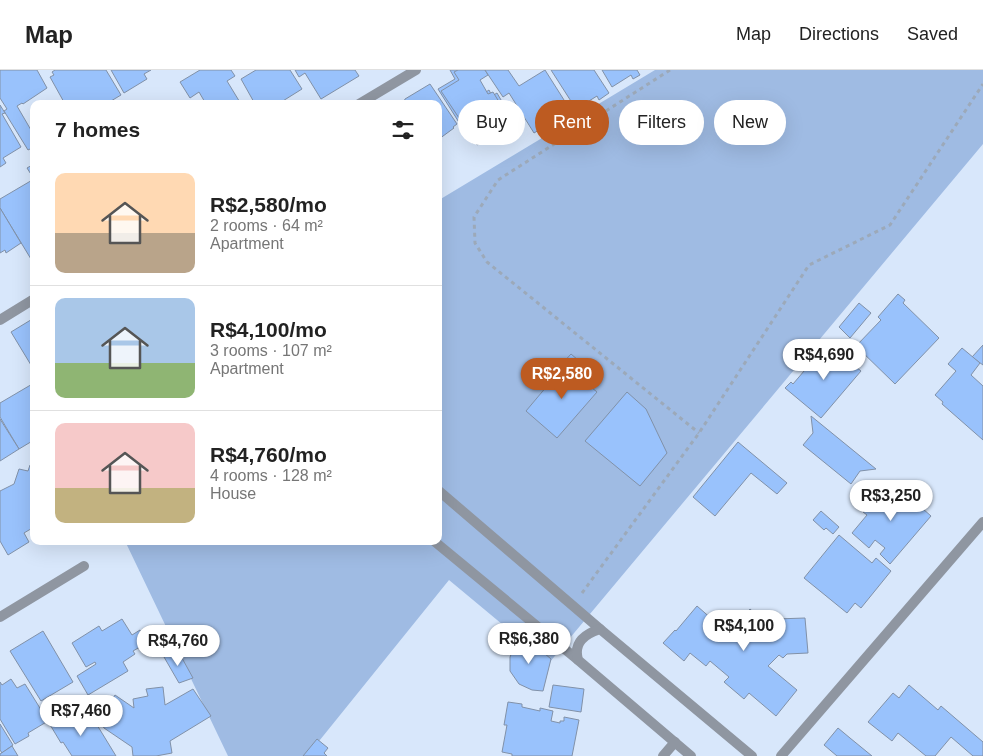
<!DOCTYPE html>
<html lang="en">
<head>
<meta charset="utf-8">
<style>
  :root { --surface:#fff; --page:#f2f2f2; --text:#222; --muted:#767676; --line:#e0e0e0; --accent:#bd5b21 }
  body { margin:0; font-family:Arial,sans-serif; background:var(--page); color:var(--text); height:100vh; display:flex; flex-direction:column; font-size:19px; white-space:nowrap }
  * { box-sizing:border-box; margin:0 }
  p { font-size:16px; color:var(--muted) }
  .icon { flex:none; width:28px; height:28px; fill:none; stroke:currentColor; stroke-width:2; stroke-linecap:round; stroke-linejoin:round }
  .map { position:relative; flex:1; overflow:hidden }
  .panel { position:absolute; left:30px; top:30px; width:412px; height:445px; display:flex; flex-direction:column; background:var(--surface); border-radius:10px; box-shadow:0 5px 20px #0002 }
  .panel>* { flex:none }
  .hud { position:absolute; left:458px; top:30px; width:450px; height:45px; display:flex; gap:10px }
  .price { position:absolute; translate:-50% -42px; padding:0 11px; border-radius:18px; background:#fff; color:#222; font-size:16px; line-height:32px; filter:drop-shadow(0 1px 2px #0008) }
  .price::after { content:''; position:absolute; left:50%; top:30px; width:15px; height:11px; margin-left:-8px; background:inherit; clip-path:polygon(0 0,100% 0,50% 100%) }
  .price.current { background:var(--accent); color:#fff }
  ul { padding:0; list-style:none }
  li { display:flex; align-items:center; gap:15px; height:125px; padding:0 25px }
  li+li { border-top:1px solid var(--line) }
  li span { display:grid; place-items:center; flex:none; width:140px; height:100px; border-radius:10px; color:#555 }
  li>.icon { margin-inline-start:auto }
  span .icon { width:60px; height:60px; fill:#fffc; stroke-width:1 }
  li b { font-size:21px }
  h2 { display:flex; justify-content:space-between; align-items:center; height:60px; padding:0 25px; font-size:21px }
  .pill { padding:0 18px; border-radius:22px; background:var(--surface); box-shadow:0 5px 20px #0002; font-size:18px; line-height:45px }
  .pill.current { background:var(--accent); color:#fff }
  header { display:flex; align-items:center; gap:30px; box-sizing:border-box; height:70px; padding:0 25px; background:var(--surface); border-bottom:1px solid var(--line) }
  header strong { font-size:24px }
  nav { display:flex; gap:28px; margin-inline-start:auto; font-size:18px }
  .map>svg:first-child { display:block }
</style>
</head>
<body>
<header>
<strong>Map</strong>
<nav><a>Map</a><a>Directions</a><a>Saved</a></nav>
</header>
<div class="map">
<svg width="983" height="686" viewBox="0 0 983 686">
  <rect width="100%" height="100%" fill="#d8e7fb"/>
  <polygon fill="#9fbbe3" points="655,0 983,0 983,74 549,593 449,510 307,686 228,686 125,471 439,471 439,130"/>
  <g fill="#99c2fc" stroke="#8191a8">
    <polygon points="0,0 37,0 47,18 23,34 22,33 17,36 31,60 34,61 34,77 28,80 4,41 7,39 0,28"/>
    <polygon points="55,0 106,0 121,25 106,34 105,32 102,34 65,34 50,7 54,5 52,2"/>
    <polygon points="111,0 151,0 144,4 147,9 124,23"/>
    <polygon points="200,0 231,0 235,6 227,11 241,34 206,34 199,22 190,28 180,12"/>
    <polygon points="256,0 290,0 302,19 278,34 255,34 241,9"/>
    <polygon points="295,0 355,0 359,6 321,29 305,3 299,7"/>
    <polygon points="450,0 482,0 484,3 476,7 486,22 489,20 492,26 497,23 512,49 472,73 438,19 455,9"/>
    <polygon points="458,0 485,0 488,5 480,10 488,24 493,22 507,45 501,49 506,57 477,75 441,21 459,10 454,2"/>
    <polygon points="485,0 508,0 519,16 545,0 571,41 534,63 509,23 503,27"/>
    <polygon points="551,0 594,0 609,23 599,30 597,26 576,39"/>
    <polygon points="602,0 637,0 640,5 633,9 631,5 612,17"/>
    <polygon points="430,14 457,54 453,57 454,58 439,69 439,34 403,34 405,29"/>
    <polygon points="0,35 5,43 2,44 21,77 3,88 6,93 0,97"/>
    <polygon points="34,94 34,194 0,138 0,129 34,109 27,98"/>
    <polygon points="0,138 21,173 6,183 5,180 0,183"/>
    <polygon points="898,224 905,230 903,233 939,268 895,314 857,277 858,276 857,275 881,250 878,247"/>
    <polygon points="859,233 871,243 850,268 839,257"/>
    <polygon points="34,248 34,300 11,262"/>
    <polygon points="827,274 861,301 821,348 785,318 791,312 793,314"/>
    <polygon points="983,275 983,295 972,287"/>
    <polygon points="962,278 980,293 971,305 983,316 983,370 942,334 943,332 935,325 956,301 948,294"/>
    <polygon points="571,284 578,290 570,300 597,322 557,368 526,341 563,297 561,295"/>
    <polygon points="34,313 34,370 19,379 0,347 0,333"/>
    <polygon points="627,322 646,339 667,383 640,416 585,371"/>
    <polygon points="811,346 876,399 860,401 851,414 803,375 813,363"/>
    <polygon points="0,349 19,379 0,391"/>
    <polygon points="738,372 787,413 777,424 751,403 715,446 693,427"/>
    <polygon points="30,395 34,396 34,457 24,463 29,472 8,485 0,471 0,421 14,414 19,399 28,401"/>
    <polygon points="889,412 896,417 897,416 931,446 890,494 880,484 885,478 875,470 869,478 852,463 867,445 863,442"/>
    <polygon points="821,441 839,457 833,464 826,458 824,460 813,450"/>
    <polygon points="839,465 872,493 876,488 891,501 861,538 855,533 847,543 804,508"/>
    <polygon points="697,536 729,564 750,539 760,548 766,541 776,549 805,548 808,583 787,584 783,588 779,585 768,596 797,620 776,646 749,623 744,629 724,612 729,607 710,591 706,596 690,583 684,591 663,573 675,560 676,561"/>
    <polygon points="122,549 132,565 140,560 147,573 133,581 135,584 123,592 128,601 88,625 77,606 96,594 95,592 86,597 72,573 99,556 102,561"/>
    <polygon points="43,561 73,612 41,631 10,581"/>
    <polygon points="523,565 551,589 543,621 532,620 519,614 510,601 510,587 516,573"/>
    <polygon points="177,579 193,608 179,613 164,587"/>
    <polygon points="11,609 17,618 25,614 48,651 28,663 29,666 15,674 0,649 0,612 2,615"/>
    <polygon points="553,615 584,619 581,642 549,637"/>
    <polygon points="909,615 938,640 941,636 983,672 983,686 973,686 951,667 935,686 926,686 898,663 892,671 868,652 893,623 899,628"/>
    <polygon points="163,617 165,635 193,619 211,646 170,671 172,683 156,686 133,686 132,677 104,658 99,648 115,625 134,638 133,629 148,626 146,619"/>
    <polygon points="508,632 522,634 522,637 540,641 540,638 553,641 551,651 560,653 560,651 564,651 564,647 579,650 572,686 512,686 512,684 502,682 507,655 504,655"/>
    <polygon points="71,641 81,658 94,650 116,686 72,686 63,672 61,673 49,653"/>
    <polygon points="0,654 13,675 2,683 0,680"/>
    <polygon points="838,658 850,668 872,686 837,686 824,675"/>
    <polygon points="317,669 328,678 324,683 327,686 303,686"/>
    <polygon points="12,676 18,686 0,686 0,684"/>
  </g>
  <g fill="none" stroke-linecap="round" stroke-linejoin="round">
    <g stroke="#9ca9b9" stroke-width="3" stroke-dasharray="4 4" stroke-linecap="butt">
      <polyline points="670,0 498,110 474,147 475,173 487,192 699,363"/>
      <polyline points="582,523 699,363 809,195 890,155 983,14"/>
    </g>
    <g stroke="#8f96a1" stroke-width="10">
      <polyline points="439,421 600,559"/>
      <polyline points="434,471 578,590"/>
    </g>
    <g stroke="#8f96a1" stroke-width="10">
      <polyline points="359,34 416,0"/>
      <polyline points="0,250 34,229"/>
      <polyline points="0,547 84,496"/>
      <polyline points="663,686 675,672"/>
      <path d="M691,686L578,590C573,572 585,564 600,559L752,686"/>
      <polyline points="781,686 983,452"/>
    </g>
  </g>
</svg>
<b class="price" style="left:824px;top:311px">R$4,690</b>
<b class="price current" style="left:562px;top:330px">R$2,580</b>
<b class="price" style="left:891px;top:452px">R$3,250</b>
<b class="price" style="left:744px;top:582px">R$4,100</b>
<b class="price" style="left:529px;top:595px">R$6,380</b>
<b class="price" style="left:178px;top:597px">R$4,760</b>
<b class="price" style="left:81px;top:667px">R$7,460</b>
<div class="hud">
<a class="pill">Buy</a>
<a class="pill current">Rent</a>
<a class="pill">Filters</a>
<a class="pill">New</a>
</div>
<section class="panel">
<h2>7 homes<svg class="icon" aria-label="filters" viewBox="0 0 24 24"><path d="M4 7h16M4 17h16"/><circle cx="9" cy="7" r="2"/><circle cx="15" cy="17" r="2"/></svg></h2>
<ul>
<li><span style="background:linear-gradient(#ffd9b3 60%,#b9a48a 0)"><svg class="icon" aria-label="home" viewBox="0 0 24 24"><path d="M3 11l9-7 9 7M6 9v11h12V9"/></svg></span><div><b>R$2,580/mo</b><p>2 rooms · 64 m²</p><p>Apartment</p></div></li>
<li><span style="background:linear-gradient(#a9c7e8 65%,#8fb573 0)"><svg class="icon" aria-label="home" viewBox="0 0 24 24"><path d="M3 11l9-7 9 7M6 9v11h12V9"/></svg></span><div><b>R$4,100/mo</b><p>3 rooms · 107 m²</p><p>Apartment</p></div></li>
<li><span style="background:linear-gradient(#f6c9c9 65%,#c2b280 0)"><svg class="icon" aria-label="home" viewBox="0 0 24 24"><path d="M3 11l9-7 9 7M6 9v11h12V9"/></svg></span><div><b>R$4,760/mo</b><p>4 rooms · 128 m²</p><p>House</p></div></li>
</ul>
</section>
</div>
</body>
</html>
